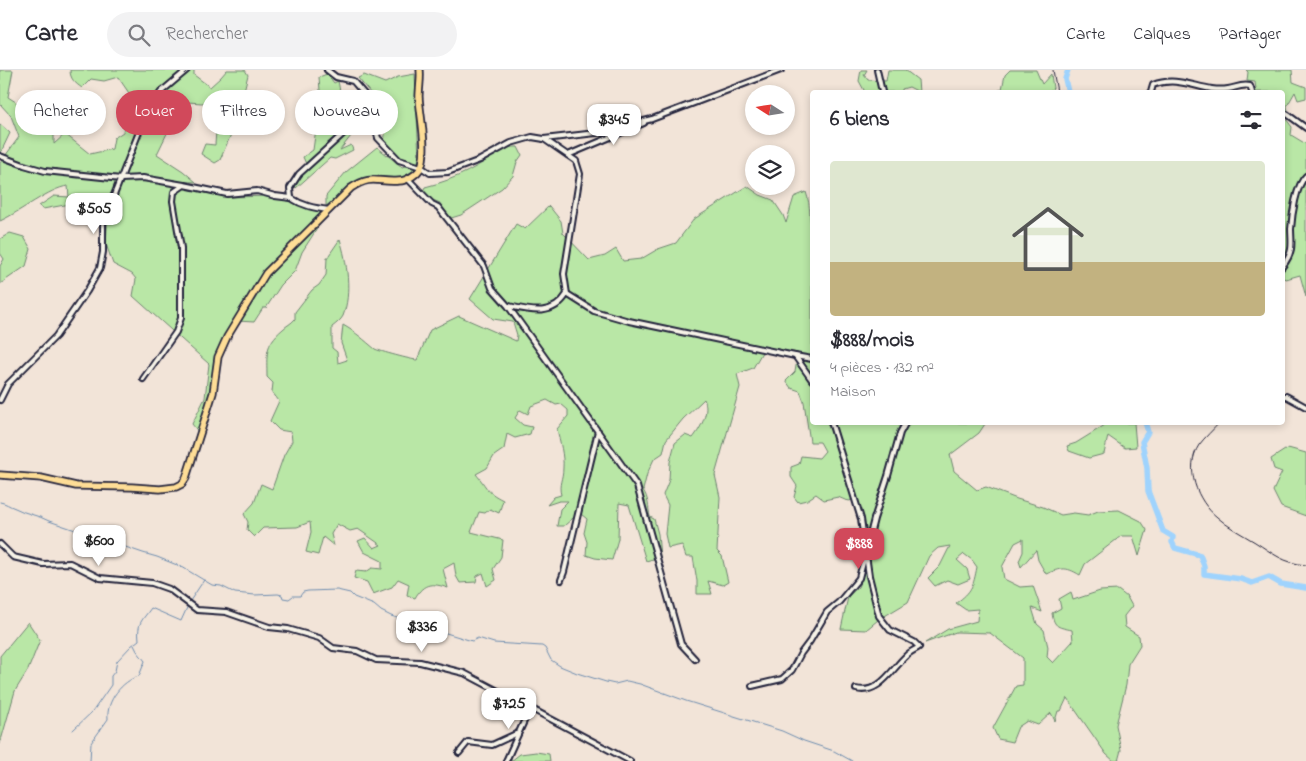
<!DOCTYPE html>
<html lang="fr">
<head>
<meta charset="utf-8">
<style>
  :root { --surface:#fff; --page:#f2f2f3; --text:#2b2b33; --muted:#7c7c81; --line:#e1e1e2; --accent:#d1495b }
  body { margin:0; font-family:"Indie Flower",sans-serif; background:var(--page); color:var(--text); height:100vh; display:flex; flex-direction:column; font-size:19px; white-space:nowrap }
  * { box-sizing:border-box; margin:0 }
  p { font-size:16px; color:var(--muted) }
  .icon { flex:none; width:28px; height:28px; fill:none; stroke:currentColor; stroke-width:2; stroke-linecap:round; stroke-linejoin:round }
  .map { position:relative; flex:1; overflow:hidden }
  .drawer { position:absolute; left:810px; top:20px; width:475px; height:335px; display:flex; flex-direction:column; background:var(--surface); border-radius:5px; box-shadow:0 2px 8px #0003 }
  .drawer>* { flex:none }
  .banner { position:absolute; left:15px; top:20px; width:475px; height:45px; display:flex; gap:10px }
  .needle { width:32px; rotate:282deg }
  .fabs { position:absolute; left:745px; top:15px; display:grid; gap:10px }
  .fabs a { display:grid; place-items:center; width:50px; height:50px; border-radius:50%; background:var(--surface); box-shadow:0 2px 8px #0003; font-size:25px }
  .price { position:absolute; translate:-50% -42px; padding:0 11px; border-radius:10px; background:#fff; color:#222; font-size:16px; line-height:32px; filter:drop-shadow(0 1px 2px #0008) }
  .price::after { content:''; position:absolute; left:50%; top:30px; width:15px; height:11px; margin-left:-8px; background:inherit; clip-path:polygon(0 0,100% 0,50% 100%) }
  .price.selected { background:var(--accent); color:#fff }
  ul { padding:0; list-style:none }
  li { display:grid; align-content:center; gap:10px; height:265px; padding:0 20px }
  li+li { border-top:1px solid var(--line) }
  li span { display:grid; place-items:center; height:155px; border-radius:5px; color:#555 }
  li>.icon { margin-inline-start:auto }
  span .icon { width:90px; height:90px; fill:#fffc; stroke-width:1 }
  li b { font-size:21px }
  h2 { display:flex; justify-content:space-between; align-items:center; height:60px; padding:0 20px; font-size:21px }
  .pill { padding:0 18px; border-radius:22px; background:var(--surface); box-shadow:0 2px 8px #0003; font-size:18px; line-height:45px }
  .pill.selected { background:var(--accent); color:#fff }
  header { display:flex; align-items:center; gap:30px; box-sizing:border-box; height:70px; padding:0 25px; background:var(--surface); border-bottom:1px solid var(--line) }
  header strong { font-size:24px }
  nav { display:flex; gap:28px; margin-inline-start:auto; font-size:18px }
  .search { width:350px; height:45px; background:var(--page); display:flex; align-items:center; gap:12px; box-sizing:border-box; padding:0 18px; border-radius:28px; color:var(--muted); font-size:19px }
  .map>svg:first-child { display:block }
</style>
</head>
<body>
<header>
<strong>Carte</strong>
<div class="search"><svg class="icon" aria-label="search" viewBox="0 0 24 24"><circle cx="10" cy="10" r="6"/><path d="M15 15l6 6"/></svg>Rechercher</div>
<nav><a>Carte</a><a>Calques</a><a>Partager</a></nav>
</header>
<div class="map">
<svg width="1306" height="691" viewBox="0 0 1306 691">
  <rect width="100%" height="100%" fill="#f2e4d8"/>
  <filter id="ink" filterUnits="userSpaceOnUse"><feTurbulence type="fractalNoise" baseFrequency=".02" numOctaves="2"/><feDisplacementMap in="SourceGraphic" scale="10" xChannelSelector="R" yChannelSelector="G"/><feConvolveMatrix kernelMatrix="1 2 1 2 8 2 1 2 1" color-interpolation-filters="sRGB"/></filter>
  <g filter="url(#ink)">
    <g fill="#b9e7a6" stroke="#6e8470">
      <path d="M0,0H13L8,27L19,34L29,33L32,36L34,42L47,52H54V74L65,64L90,84L112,79L114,68L123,62L125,47L122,38L129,23L118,7L104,11L91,9L82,18C75,13 70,9 70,0H194V5L210,17L221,7L227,0H245L248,5L235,55L220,90L215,93L201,84L205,74L215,75L216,60L209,51L223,34L211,29L202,33L187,32L172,53L157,84L183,101L196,112L162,111L168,115L227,127L275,126L291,128L313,138L329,140L302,182L295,201L281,215L266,238H263L254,252L237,251L227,267L200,364L192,354L205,328L209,294L133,226L136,209L132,204L113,194L106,174L108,143L81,132L43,139L39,136L54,126L69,127L68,116C50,118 20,142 0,151V93L19,67L11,46L0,34Z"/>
      <polygon points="861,0 867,0 864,5 868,10 886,11 888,0 905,0 918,10 919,22 909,17 902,19 902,22 865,22 859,11"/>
      <polygon points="1010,0 1036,0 1042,14 1051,4 1053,18 1049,22 995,22 1002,19 1005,5"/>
      <polygon points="1246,0 1292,0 1293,12 1306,17 1306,28 1298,30 1295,22 1287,36 1288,41 1283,39 1282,22 1254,22 1256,19 1255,12 1247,11 1248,2"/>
      <path d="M327,4L334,13L338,11C342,29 342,49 351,66L340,80L351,75L353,80L335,89L330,88L296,118L293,114L306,94L303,87L313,80L318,44L309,43L321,34L319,7Z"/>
      <polygon points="415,4 419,88 416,99 401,108 372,106 359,110 326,136 326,126 346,102 377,77 402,97 408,95 384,72 387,52 371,24 358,8 364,5 385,13 398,7"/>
      <polygon points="1286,49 1292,57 1291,65 1306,74 1306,227 1300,205 1286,209 1283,208 1282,50"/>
      <polygon points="0,54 10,63 1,82 0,81"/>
      <path d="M505,77H518L522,85L517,92L513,106L502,118L461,145L448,149L441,139L440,133L428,128L422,123L425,117C457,109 479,97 505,77Z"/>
      <path d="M747,116L760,125L773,130L783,145L786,153L794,127L806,122C811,136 809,149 812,163V352L984,353L985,354L979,363L950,385L954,401L977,420L986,417L1017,429L1043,437L1061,445L1074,443L1088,445L1098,441L1119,440L1141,451L1147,460L1139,486L1133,466H1121L1085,494L1080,505C1065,496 1061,498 1046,504L1038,490L1036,480L1021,497L1019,491L1023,482V469L1015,473L1002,497L1004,509L1020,517L1033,516L1042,542L1032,538L1037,554L1044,560L1048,577L1047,587L1053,593L1073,571L1072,560C1059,557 1054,558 1052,543L1061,538L1059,529L1071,522L1073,530L1100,521L1118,520L1127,527L1132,536L1124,546L1125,557L1139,566L1140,575L1128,594L1126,615L1116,655L1121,680L1118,691H1114L1106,684L1067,628L1061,641H1058L1055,651L1051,643L1038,655L1027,651L1018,657L1012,672L998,669L993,658L1016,616L1023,615V588L990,563L956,562L925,573L948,559L977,551L978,539L966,540L956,533C972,521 973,517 977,497L972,490L964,484L957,490L967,499L970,509L958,514L947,510L935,516L928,508L940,496L950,476L938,478L929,486L908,532L878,550L866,560L841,559L848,527L858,517L866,497V462L856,424L850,431L845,430L838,427L824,430L816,424L807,430L798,432L794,427L797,416L791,407V397L799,394L801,386L819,388L825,381L820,372H810L804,332L800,321L791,318L786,311L795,302L798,283L765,277L753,298L737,304L740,317L715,405L720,427L717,481L722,486L728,512L723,515L708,511L712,524H697V511L693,487H686L682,475L668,478L665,464L668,435L663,425L669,410L670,392L675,373L685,365L693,368C701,358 710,341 704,329L683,349L666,370L663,383L654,389L647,404L643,420C649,429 648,437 650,447L654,449L658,464L660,487L646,491L629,435L619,433L618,469L612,490L595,488L586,485L587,472L584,463L587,449L581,444L573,448L564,456H557L560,439L568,431H559L547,435L554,427L561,425C558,414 563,409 563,398C564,385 560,372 557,359L568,346V340L561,334L556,335L547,330L531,336L528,344L520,340L515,348L523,355L532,357L530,364L515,368L507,364L504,379L494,386L487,398L476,404C488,418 485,421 503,430L499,443L490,439L485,443L479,442L471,462L503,470L501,487L493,499L496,510L487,516L483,503L477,506L476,512L460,513L456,506L454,493L443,499L448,518C433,513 424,512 415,528L407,525L409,514L398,509L392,517L373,524L367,512L354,508L356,501L366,502L372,498L382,499V491L364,482L358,471L365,468L374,478L381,475L358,459L350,461L337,454L331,464L334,476L323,467L318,485L306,482L311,462L310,452L297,457L263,458L254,467L247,460L248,452L244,444L254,433L261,414L272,419L284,385L292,371L291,362L279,360L270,351L279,331L272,322L273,313L267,307C267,285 264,275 283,259C287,255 291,254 295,249V242L312,220L319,215L326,205L327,188L340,169C347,192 352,223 343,246C341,250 336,254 332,257V278L337,282L338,293L347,290L341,273L343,255C357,263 364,270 375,279C379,281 412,290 417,290L430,260L459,246L516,271L517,265L513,252L493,249L470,229L516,154L525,159L549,136L561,151L563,163L589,190L605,186L616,179L623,191L641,189L658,179L676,173L694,149Z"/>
      <polygon points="10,163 24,167 31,179 26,196 0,214 0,196 4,189 0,183 0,169"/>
      <polygon points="1105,353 1134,353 1136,377 1125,378 1108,366 1104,384 1089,388 1069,381 1067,376 1076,373 1105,355"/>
      <polygon points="1288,378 1306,383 1306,446 1281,437 1273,421 1282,402 1274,399 1271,389"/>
      <polygon points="28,552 40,570 28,600 15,621 0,674 0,586"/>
      <polygon points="536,682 549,684 550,691 511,691 520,684"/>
    </g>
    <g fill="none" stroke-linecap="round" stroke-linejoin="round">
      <g stroke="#6d8caf" stroke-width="1">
        <path d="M0,432C6,433 9,436 15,438C26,444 38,445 49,451L143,483L157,487L182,497L212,515L221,516L235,523L255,525L278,524L282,525L283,528L289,529L293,526H300L303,522L308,521L337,520L350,523L354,527L374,535L381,541L391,546L472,571L478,568L494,573L542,576L545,578L551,590L560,596L577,603L606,612L615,614L627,611L640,614L686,631L782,661L804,671L834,681L852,691"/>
        <path d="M73,660L93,641L111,615V606L115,601L117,591L131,576L139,570C137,552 142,551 151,538L181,551L190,531L204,510"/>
        <path d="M90,691L91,673L108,649C106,631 122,611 139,606L145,591L137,581L134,575"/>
      </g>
      <g stroke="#9fd3fd" stroke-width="5.5">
        <polyline points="1068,22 1065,9 1068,0"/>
        <polyline points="1145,352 1148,362 1142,372 1147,398 1148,421 1163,461 1173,467 1172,472 1175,478 1200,485 1204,496 1204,504 1241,509 1252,513 1269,507 1281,514 1306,518"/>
      </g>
      <defs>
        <g id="minor">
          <polyline points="327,0 336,7 353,11 365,25 370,36 378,68 399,90 421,97 430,103 448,102 480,90 511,73 532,67 544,69 576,91 580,104 564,204 567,224 594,241 629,251 795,286 812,310"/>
          <polyline points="877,0 882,22"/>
          <path d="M1151,22L1153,15C1181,4 1202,23 1228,19C1236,18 1241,14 1250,16L1252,22"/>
          <polyline points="1282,44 1287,44 1306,58"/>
          <polyline points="544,69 596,63 652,49 781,0"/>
          <polyline points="568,85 644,53"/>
          <polyline points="0,86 24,95 45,101 121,109 143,108 184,115"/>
          <polyline points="408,109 432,134 438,137 484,196 492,218 508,236 637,416 681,574 695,589"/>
          <path d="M329,140C314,138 303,136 291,128L290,118L299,104L365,44L370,36"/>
          <path d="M1282,197C1286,192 1290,185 1291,179C1292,173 1291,165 1291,159C1292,145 1296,115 1306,106"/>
          <path d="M509,236C531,241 553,247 567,224"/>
          <polyline points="795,286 812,289"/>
          <polyline points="143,309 176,262 181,248 181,178 173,131 174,122 184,115 227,124 257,121 275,126 291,128"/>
          <polyline points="1282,326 1286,326 1306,337"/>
          <polyline points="0,330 8,314 56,266 87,221 100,198 103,182 103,153 141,57 151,36 161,22 187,0"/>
          <path d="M831,352L861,449L869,506L879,546L890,560L914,572L919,577C915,580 909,582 906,586C892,599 879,625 856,619"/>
          <polyline points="0,474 13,487 43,494 70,493 100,508 152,513 169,519 197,540 226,542 269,557 288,559 319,568 333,578 357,581 376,590 420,592 464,603 630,691"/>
          <polyline points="561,510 564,502 598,361"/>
          <polyline points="752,616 782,609 792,600 801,583 810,571 827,542 839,532 859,508 874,449 888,406 900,363 906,352"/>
          <polyline points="459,683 468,672 492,675 518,663"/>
          <polyline points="506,691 530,638"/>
        </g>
        <path id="primary" d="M0,405L41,408L76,416L132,417L160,419L176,417L182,414L186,408L213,323L218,287L227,267L266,203L351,118C373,104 377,113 399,111C407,111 418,104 421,97C428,81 420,45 419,27C419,18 421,9 420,0"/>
      </defs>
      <use href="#minor" stroke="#22223b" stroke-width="8"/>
      <use href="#primary" stroke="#22223b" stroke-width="9"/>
      <use href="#minor" stroke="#f7f3e8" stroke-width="4"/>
      <use href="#primary" stroke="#fedd96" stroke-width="5.5"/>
      <g stroke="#22223b" stroke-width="1">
        <polyline points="1053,0 1057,22"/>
        <path d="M1220,352C1213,360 1205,367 1199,375C1184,398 1197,431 1217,447C1228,457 1242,464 1255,472C1274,484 1283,493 1306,495"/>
      </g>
    </g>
  </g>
</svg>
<div class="fabs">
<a><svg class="needle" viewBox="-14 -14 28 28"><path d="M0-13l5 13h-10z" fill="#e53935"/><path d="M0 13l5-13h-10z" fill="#7c7c81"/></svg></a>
<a><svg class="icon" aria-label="layers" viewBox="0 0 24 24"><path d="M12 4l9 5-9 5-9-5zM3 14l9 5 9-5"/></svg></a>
</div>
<b class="price" style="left:614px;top:76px">$345</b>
<b class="price" style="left:94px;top:165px">$505</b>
<b class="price" style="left:99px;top:497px">$600</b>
<b class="price selected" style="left:859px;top:500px">$888</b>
<b class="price" style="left:422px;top:583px">$336</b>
<b class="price" style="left:509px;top:660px">$725</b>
<div class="banner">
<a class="pill">Acheter</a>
<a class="pill selected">Louer</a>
<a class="pill">Filtres</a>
<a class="pill">Nouveau</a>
</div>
<section class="drawer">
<h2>6 biens<svg class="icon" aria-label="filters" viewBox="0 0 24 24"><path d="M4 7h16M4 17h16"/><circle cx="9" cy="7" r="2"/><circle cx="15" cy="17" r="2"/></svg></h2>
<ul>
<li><span style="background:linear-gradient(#dfe7d0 65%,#c2b280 0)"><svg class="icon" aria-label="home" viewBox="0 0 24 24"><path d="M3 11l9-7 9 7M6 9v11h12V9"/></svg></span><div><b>$888/mois</b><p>4 pièces · 132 m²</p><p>Maison</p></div></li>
</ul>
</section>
</div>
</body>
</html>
